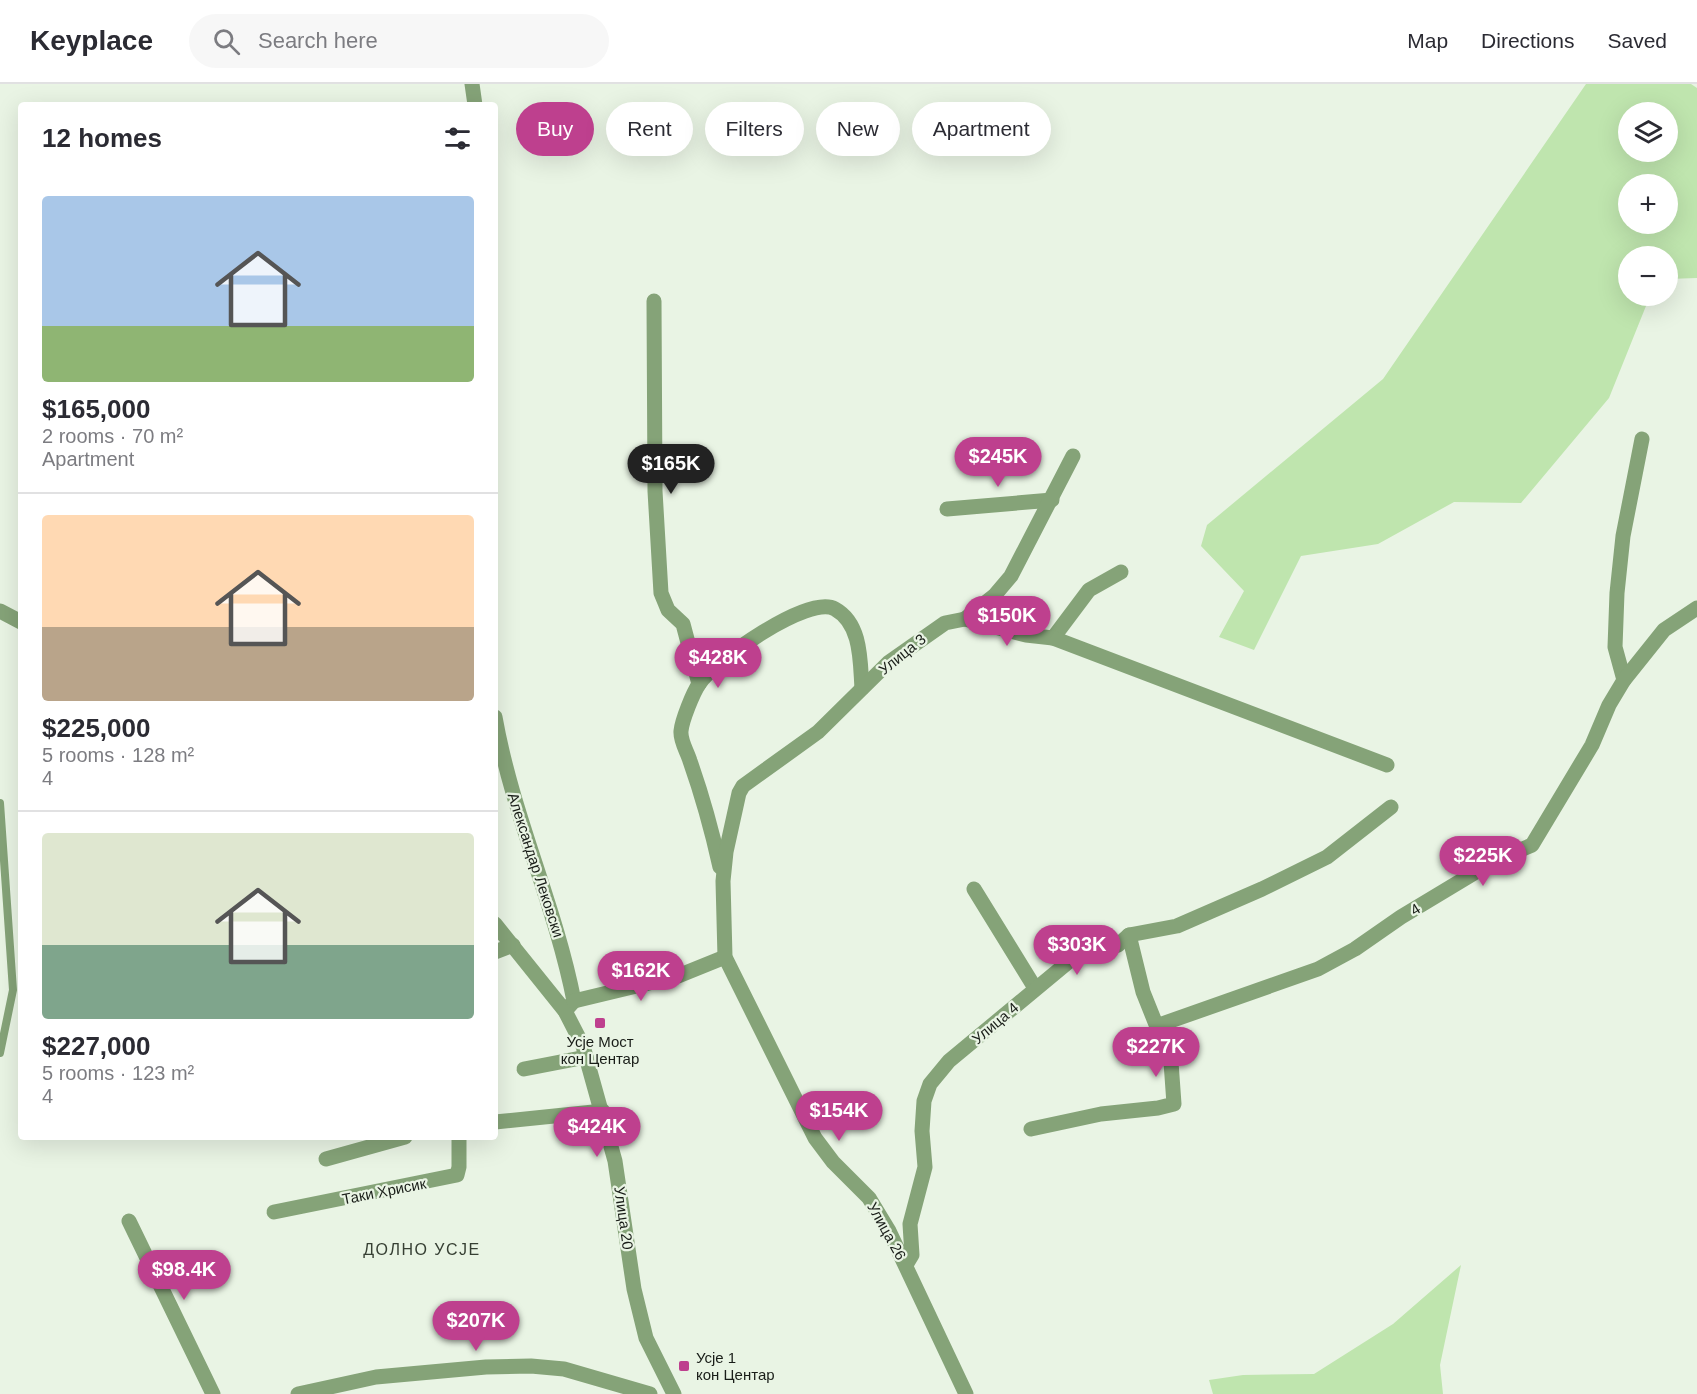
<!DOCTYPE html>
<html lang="en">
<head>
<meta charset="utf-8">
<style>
  :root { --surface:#fff; --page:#f7f7f7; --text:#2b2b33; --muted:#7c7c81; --line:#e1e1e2; --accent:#be408e }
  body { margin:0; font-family:Helvetica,sans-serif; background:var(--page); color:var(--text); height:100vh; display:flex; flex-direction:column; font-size:22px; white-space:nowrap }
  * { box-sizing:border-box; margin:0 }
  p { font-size:20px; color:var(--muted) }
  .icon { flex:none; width:33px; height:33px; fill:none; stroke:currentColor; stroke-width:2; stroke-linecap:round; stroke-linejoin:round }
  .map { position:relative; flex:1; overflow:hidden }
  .panel { position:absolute; left:18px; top:18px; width:480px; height:1038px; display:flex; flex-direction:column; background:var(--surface); border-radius:6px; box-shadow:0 6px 24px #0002 }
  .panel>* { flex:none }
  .hud { position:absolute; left:516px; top:18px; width:570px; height:54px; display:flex; gap:12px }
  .fabs { position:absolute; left:1618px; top:18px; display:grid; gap:12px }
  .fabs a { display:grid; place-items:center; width:60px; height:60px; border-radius:50%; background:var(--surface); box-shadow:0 6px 24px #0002; font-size:30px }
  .price { position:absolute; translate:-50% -51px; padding:0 14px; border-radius:21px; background:var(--accent); color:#fff; font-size:20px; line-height:39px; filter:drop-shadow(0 2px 3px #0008) }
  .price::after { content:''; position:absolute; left:50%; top:36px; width:18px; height:14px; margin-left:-9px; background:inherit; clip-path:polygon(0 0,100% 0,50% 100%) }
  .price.active { background:#222; color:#fff }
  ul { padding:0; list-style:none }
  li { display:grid; align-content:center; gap:12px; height:318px; padding:0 24px }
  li+li { border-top:2px solid var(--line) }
  li span { display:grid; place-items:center; height:186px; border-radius:6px; color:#555 }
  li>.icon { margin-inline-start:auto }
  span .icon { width:108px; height:108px; fill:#fffc; stroke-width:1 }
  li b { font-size:26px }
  h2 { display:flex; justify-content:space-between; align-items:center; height:72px; padding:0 24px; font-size:26px }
  .pill { padding:0 21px; border-radius:27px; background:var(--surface); box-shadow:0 6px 24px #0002; font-size:21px; line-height:54px }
  .pill.active { background:var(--accent); color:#fff }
  header { display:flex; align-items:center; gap:36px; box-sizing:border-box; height:84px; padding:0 30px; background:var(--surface); border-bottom:2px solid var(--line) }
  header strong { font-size:28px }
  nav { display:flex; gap:33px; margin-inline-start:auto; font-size:21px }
  .search { width:420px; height:54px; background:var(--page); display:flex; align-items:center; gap:15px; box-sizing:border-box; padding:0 21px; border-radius:33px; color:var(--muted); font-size:22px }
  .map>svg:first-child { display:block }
</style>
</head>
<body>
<header>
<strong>Keyplace</strong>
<div class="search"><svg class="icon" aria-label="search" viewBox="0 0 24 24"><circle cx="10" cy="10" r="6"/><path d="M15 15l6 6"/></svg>Search here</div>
<nav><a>Map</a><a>Directions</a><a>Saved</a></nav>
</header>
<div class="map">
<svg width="1697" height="1310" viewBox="0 0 1697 1310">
  <rect width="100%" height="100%" fill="#e9f4e4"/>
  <g fill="#bfe5ae" fill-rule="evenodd">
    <path d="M1586,0H1691L1697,4V194L1668,195V172H1629V212H1650L1609,314L1521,419L1454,418L1378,460L1301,472L1254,566L1219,553L1244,507L1201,462L1207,441L1383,295ZM1629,28H1668V68H1629ZM1668,100V140H1629V100Z"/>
    <polygon points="1461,1181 1440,1281 1443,1310 1213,1310 1209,1296 1243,1291 1314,1290 1393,1240"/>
  </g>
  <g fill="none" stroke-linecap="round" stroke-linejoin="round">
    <polyline stroke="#85a378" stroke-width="8" points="0,719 13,906 0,969"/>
    <g stroke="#85a378" stroke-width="15">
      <polyline points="472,0 475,21"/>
      <polyline points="654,217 655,407 661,509 668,526 683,540 699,600"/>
      <polyline points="947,425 1052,416"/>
      <polyline points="0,527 21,538"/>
      <polyline points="965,535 994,512 1011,492 1073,372"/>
      <polyline points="1053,554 1089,506 1121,488"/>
      <polyline points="1624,596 1615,563 1617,509 1623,452 1642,355"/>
      <path d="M495,633C512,730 555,820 574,917L565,927"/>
      <path d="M720,783C712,747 702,711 690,677C687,667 680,657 681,647C682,636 693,609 699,600C714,577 809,510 835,525C862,540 860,578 862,604"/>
      <polyline points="974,805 1035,904"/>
      <polyline points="495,840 565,927 583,962 615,1077 634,1205 646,1254 674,1310"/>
      <polyline points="495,868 513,861"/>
      <polyline points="574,917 678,892 725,873"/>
      <polyline points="1159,941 1318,885 1355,865 1401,833 1494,777 1532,761 1592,661 1609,621 1624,596 1664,546 1697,524"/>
      <polyline points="524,985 586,973"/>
      <polyline points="495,1038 603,1027"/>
      <polyline points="1031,1045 1101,1030 1158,1024 1174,1020 1171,978 1143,908 1129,851"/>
      <polyline points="326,1075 405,1053"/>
      <polyline points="274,1128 457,1091 459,1083 459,1053"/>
      <polyline points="129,1137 213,1310"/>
      <polyline points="906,1181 912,1171 910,1140 925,1083 922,1047 924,1017 930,1000 949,977 1072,875 1118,861 1129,851 1177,842 1262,805 1327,773 1391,723"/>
      <polyline points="298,1310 376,1293 486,1283 531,1282 564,1285 650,1310"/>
      <polyline points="966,1310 889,1147 869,1114 833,1078 815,1054 725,873 723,797 726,768 739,709 743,702 818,648 888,579 945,539 965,535 1026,551 1053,554 1387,681"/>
    </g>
  </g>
  <g fill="#be408e" stroke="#e9f4e4" stroke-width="2">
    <rect x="594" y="933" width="12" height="12" rx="3"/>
    <rect x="678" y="1276" width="12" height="12" rx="3"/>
  </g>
  <g text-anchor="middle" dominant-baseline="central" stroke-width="4.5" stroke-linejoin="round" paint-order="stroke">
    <g font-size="15" fill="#191d18" stroke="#e9f4e4">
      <text transform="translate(902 570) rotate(-39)">Улица 3</text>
      <text transform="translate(536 781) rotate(72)">Александар Лековски</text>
      <text transform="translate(1415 825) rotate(-32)">4</text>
      <text transform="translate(995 939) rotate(-40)">Улица 4</text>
      <text transform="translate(384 1107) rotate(-11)">Таки Хрисик</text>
      <text transform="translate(624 1134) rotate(82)">Улица 20</text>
      <text transform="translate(887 1147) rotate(61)">Улица 26</text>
    </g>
    <g font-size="15" fill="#191d18" stroke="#e9f4e4">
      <text x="600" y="957">Усје Мост<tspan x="600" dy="17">кон Центар</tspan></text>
      <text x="696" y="1273" text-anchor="start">Усје 1<tspan x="696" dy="17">кон Центар</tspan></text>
    </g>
    <g font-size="16" letter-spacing="1.5" fill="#363f33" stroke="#e9f4e4">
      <text x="422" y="1165">ДОЛНО УСЈЕ</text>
    </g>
  </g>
</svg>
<div class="fabs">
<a><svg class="icon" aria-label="layers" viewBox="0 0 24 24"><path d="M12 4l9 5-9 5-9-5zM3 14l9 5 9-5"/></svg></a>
<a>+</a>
<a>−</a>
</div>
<b class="price" style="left:998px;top:404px">$245K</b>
<b class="price active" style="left:671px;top:411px">$165K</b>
<b class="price" style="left:1007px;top:563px">$150K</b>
<b class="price" style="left:718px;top:605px">$428K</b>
<b class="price" style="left:1483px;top:803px">$225K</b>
<b class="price" style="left:1077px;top:892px">$303K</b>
<b class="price" style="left:641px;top:918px">$162K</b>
<b class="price" style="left:1156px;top:994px">$227K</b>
<b class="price" style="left:839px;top:1058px">$154K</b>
<b class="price" style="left:597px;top:1074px">$424K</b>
<b class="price" style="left:184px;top:1217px">$98.4K</b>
<b class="price" style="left:476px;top:1268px">$207K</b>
<div class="hud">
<a class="pill active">Buy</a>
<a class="pill">Rent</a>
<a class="pill">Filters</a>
<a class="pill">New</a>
<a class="pill">Apartment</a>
</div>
<section class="panel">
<h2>12 homes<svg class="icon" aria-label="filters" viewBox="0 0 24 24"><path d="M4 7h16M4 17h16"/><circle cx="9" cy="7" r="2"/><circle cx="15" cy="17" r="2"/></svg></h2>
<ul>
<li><span style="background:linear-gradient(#a9c7e8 70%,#8fb573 0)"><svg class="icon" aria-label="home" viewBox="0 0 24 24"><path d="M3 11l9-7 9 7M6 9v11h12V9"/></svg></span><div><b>$165,000</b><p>2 rooms · 70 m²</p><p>Apartment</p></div></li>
<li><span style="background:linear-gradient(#ffd9b3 60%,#b9a48a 0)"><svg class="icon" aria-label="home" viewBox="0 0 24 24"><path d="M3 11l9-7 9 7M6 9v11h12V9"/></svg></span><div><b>$225,000</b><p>5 rooms · 128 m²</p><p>4</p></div></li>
<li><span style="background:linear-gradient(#dfe7d0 60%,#7fa58c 0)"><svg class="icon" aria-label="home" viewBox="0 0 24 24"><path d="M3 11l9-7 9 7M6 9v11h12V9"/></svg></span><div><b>$227,000</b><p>5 rooms · 123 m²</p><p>4</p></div></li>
</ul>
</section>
</div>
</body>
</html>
